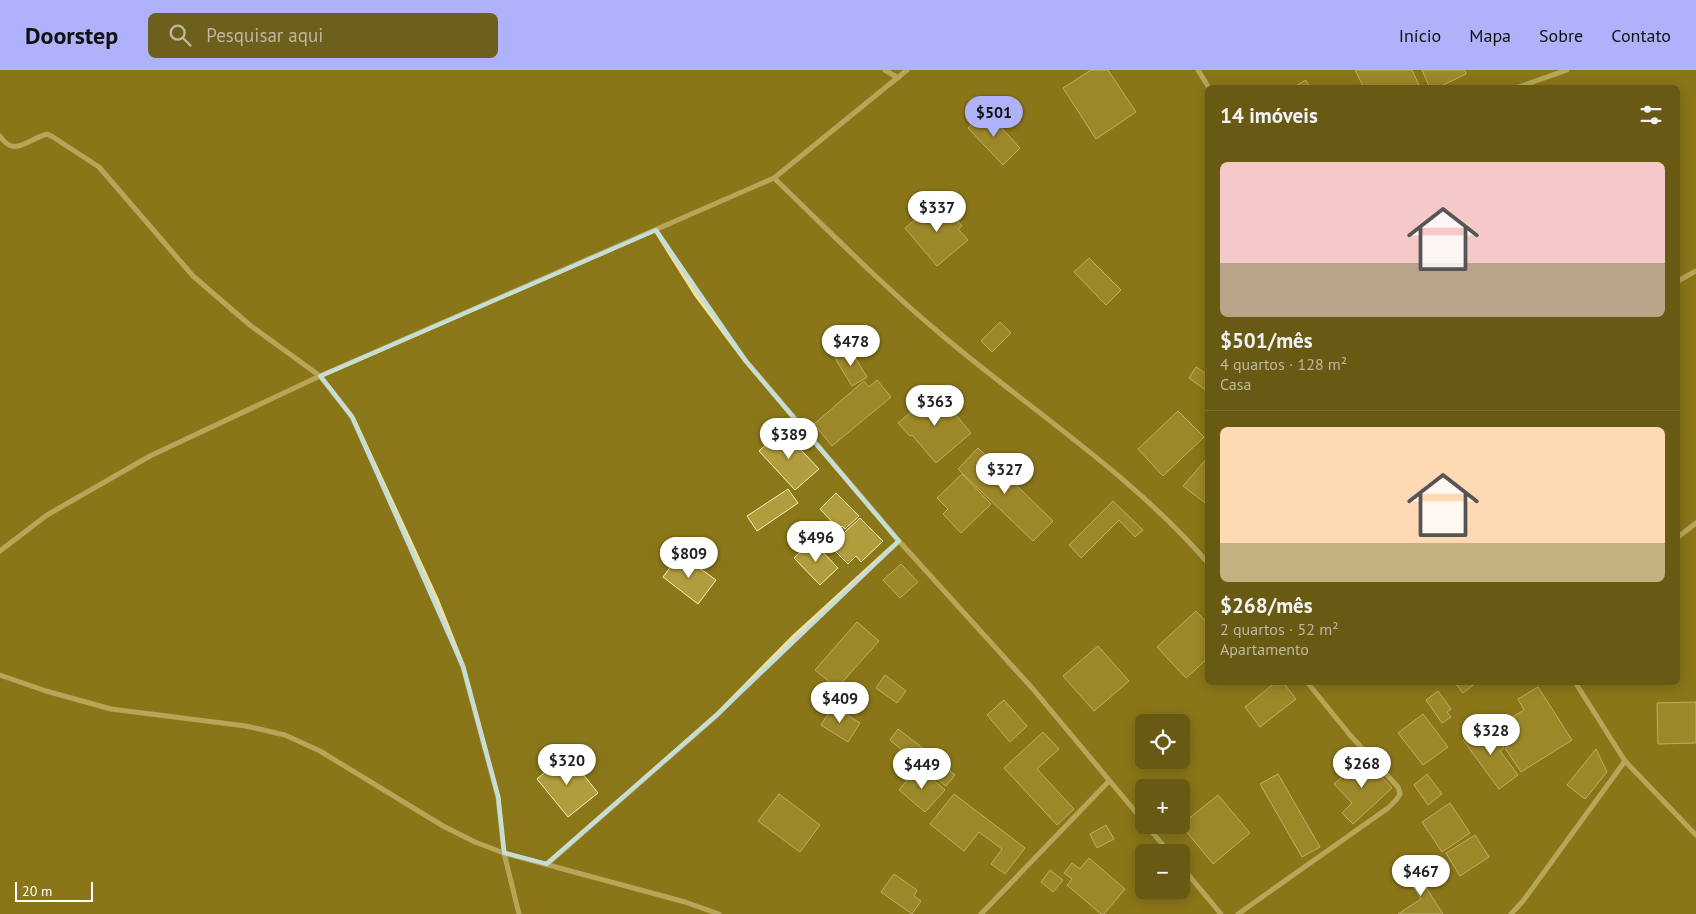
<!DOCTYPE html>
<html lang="pt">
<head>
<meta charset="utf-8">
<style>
  :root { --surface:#685913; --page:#6d5f1c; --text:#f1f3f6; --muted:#bdb8a0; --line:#7b6f33; --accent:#afb1fa }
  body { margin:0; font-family:"PT Sans",sans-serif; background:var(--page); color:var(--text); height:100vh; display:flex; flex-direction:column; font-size:19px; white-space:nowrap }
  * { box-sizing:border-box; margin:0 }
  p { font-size:16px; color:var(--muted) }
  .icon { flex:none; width:28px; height:28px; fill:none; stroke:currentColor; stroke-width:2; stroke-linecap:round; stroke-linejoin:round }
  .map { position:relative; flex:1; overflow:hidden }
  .sheet { position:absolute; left:1205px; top:15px; width:475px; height:600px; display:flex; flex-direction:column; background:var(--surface); border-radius:8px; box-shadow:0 2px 12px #0003 }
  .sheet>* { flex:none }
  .tools { position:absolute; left:1135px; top:644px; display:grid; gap:10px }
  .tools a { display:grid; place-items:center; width:55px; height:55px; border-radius:8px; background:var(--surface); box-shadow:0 2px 12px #0003; font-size:25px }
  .scale { position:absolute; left:15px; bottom:12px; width:78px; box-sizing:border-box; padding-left:5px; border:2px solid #fff; border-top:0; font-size:14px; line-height:18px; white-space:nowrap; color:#fff; -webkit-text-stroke:4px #8a7719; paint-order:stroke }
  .price { position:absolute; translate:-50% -42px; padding:0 11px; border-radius:18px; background:#fff; color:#222; font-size:16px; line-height:32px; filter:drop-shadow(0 1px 2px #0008) }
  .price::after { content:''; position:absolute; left:50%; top:30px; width:15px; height:11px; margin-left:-8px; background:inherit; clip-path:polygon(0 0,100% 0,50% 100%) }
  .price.on { background:var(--accent); color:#111 }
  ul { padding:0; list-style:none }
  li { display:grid; align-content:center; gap:10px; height:265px; padding:0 15px }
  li+li { border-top:1px solid var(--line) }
  li span { display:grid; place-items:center; height:155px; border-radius:8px; color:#555 }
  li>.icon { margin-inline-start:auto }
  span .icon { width:90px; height:90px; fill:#fffc; stroke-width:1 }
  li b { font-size:21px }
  h2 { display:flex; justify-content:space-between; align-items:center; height:60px; padding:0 15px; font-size:21px }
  header { display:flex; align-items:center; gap:30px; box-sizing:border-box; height:70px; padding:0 25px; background:var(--accent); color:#111 }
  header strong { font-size:24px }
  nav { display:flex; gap:28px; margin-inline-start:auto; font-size:18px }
  .search { width:350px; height:45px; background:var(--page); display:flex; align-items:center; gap:12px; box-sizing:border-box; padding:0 18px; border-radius:8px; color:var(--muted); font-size:19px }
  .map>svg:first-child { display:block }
</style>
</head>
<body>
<header>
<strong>Doorstep</strong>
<div class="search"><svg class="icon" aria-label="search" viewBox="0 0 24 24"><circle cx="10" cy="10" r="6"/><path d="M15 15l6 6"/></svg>Pesquisar aqui</div>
<nav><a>Início</a><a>Mapa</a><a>Sobre</a><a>Contato</a></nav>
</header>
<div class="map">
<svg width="1696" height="844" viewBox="0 0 1696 844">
  <rect width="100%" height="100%" fill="#8a7719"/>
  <g fill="#b19d3d" stroke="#faf1c7">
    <polygon points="1091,0 1108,0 1136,42 1096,69 1063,18"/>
    <polygon points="1355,0 1412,0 1419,15 1414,18 1364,18"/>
    <polygon points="1422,0 1465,0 1466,4 1437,18 1430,18"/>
    <polygon points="1306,10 1310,18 1292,18"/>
    <polygon points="986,41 1020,78 1003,95 968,58"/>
    <polygon points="936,132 942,140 946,137 962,156 958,159 968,170 937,196 905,158"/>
    <polygon points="1089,188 1121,220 1106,235 1074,202"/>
    <polygon points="1000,252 1011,263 992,282 981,271"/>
    <polygon points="849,278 867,307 852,316 835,288"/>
    <polygon points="1196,297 1208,305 1207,321 1189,308"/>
    <polygon points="877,310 891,327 832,376 814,354 864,311 869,317"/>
    <polygon points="936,321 971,363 936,393 912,365 910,366 898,353"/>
    <polygon points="1178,341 1204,367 1163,406 1138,379"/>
    <polygon points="782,360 819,399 795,420 759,381"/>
    <polygon points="978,378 1053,451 1033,471 958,399"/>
    <polygon points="1208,387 1208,435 1183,416"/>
    <polygon points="962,404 991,434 961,463 943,444 948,439 937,428"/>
    <polygon points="788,419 798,433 757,461 747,446"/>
    <polygon points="836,423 859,446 845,459 842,456 839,459 820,439"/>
    <polygon points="1113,431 1143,460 1135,467 1119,450 1081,488 1069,475"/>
    <polygon points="860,448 883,471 861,492 856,486 848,494 830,476"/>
    <polygon points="812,471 838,498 820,515 794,488"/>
    <polygon points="680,484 716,510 698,534 663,507"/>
    <polygon points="901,494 918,512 900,528 883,510"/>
    <polygon points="1196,541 1208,554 1208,588 1186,608 1157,577"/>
    <polygon points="857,552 879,571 837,618 815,600"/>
    <polygon points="1098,576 1129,611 1094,641 1063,606"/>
    <polygon points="885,605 906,621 897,633 876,618"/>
    <polygon points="1276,612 1283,612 1296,629 1260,657 1245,637"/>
    <polygon points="1454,612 1477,612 1463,623"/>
    <polygon points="1538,617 1572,670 1521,702 1505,678 1508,677 1496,657 1524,640 1518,629"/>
    <polygon points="1438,621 1451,639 1447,642 1451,647 1442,653 1426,630"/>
    <polygon points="1004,630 1027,656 1010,672 987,645"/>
    <polygon points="1696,632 1696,673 1658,674 1657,633"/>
    <polygon points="833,636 860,653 848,672 821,655"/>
    <polygon points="1423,644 1448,677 1423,695 1398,663"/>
    <polygon points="1485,653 1504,678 1500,681 1518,705 1499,719 1463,670"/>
    <polygon points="898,659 924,679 915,691 890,670"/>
    <polygon points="1043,662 1059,679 1037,699 1074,739 1057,755 1004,698"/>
    <polygon points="1596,679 1607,702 1585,729 1567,715"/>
    <polygon points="567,684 598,723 568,747 537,709"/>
    <polygon points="930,684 955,705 946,716 920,696"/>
    <polygon points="1364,687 1392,718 1353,754 1342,743 1352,733 1334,714"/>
    <polygon points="918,697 945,720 925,742 899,720"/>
    <polygon points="1278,704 1320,777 1302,787 1260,714"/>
    <polygon points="1427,704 1442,724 1428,735 1414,715"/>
    <polygon points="779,724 820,755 800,782 758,751"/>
    <polygon points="954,724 1025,778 1005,804 991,794 1002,779 979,762 964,781 930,754"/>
    <polygon points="1218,725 1250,763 1213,794 1181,755"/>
    <polygon points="1450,733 1470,763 1442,782 1422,752"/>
    <polygon points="1106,755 1114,769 1097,778 1090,764"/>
    <polygon points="1475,765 1489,787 1460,806 1446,783"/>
    <polygon points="1089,788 1125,819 1104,844 1101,844 1067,815 1072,809 1064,803 1072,793 1080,799"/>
    <polygon points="1413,797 1443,844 1398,844 1421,829 1404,803"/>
    <polygon points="1050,800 1063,810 1053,822 1041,812"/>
    <polygon points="894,804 917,820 914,826 921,831 912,844 881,822"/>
  </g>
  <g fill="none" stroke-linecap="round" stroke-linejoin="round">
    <g stroke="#ede0a2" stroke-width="5">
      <polyline points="885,0 898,8"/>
      <polyline points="1198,0 1209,18"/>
      <polyline points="1516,18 1567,0"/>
      <path d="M0,66C14,88 28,69 47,64L53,67L99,97L193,206L251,256L320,306L352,347L436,529L463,597L498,727L504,783L519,844"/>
      <path d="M774,108C829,161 884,217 943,266C1032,341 1131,404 1208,493"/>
      <polyline points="656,160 696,224 746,291 899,471 1033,619 1144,752"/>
      <polyline points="1678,211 1696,201"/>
      <polyline points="1678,467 1696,453"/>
      <polyline points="0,481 47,445 150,386 320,306 774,108 907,0"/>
      <polyline points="0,605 46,621 111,639 246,656 285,665 320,681 443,756 475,772 504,783 685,832 719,844"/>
      <polyline points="1575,612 1625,691 1696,765"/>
      <polyline points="1146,755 1169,782"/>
      <polyline points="547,794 717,645 795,566 899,471"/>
      <polyline points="1181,796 1221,844"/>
      <polyline points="981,844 1109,711"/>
      <polyline points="1238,844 1388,738 1396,730 1400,724 1398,717 1350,665 1307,612"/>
      <polyline points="1511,844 1523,831 1625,691"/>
    </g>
  </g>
  <path d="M0 0H1696V844H0ZM656,160L746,291L899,471L717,645L547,794L504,783L498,727L463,597L352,347L320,306Z" fill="#8a7719" fill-opacity=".55" fill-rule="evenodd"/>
  <path fill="none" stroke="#c3dddb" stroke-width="4" stroke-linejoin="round" d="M656,160L746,291L899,471L717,645L547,794L504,783L498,727L463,597L352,347L320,306Z"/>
</svg>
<div class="tools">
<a><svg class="icon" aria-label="locate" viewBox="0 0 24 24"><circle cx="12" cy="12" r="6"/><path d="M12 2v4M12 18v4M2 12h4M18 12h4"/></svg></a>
<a>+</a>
<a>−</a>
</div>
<div class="scale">20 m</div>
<b class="price on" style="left:994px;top:68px">$501</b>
<b class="price" style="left:937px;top:163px">$337</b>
<b class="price" style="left:851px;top:297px">$478</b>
<b class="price" style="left:935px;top:357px">$363</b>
<b class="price" style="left:789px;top:390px">$389</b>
<b class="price" style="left:1005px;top:425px">$327</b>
<b class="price" style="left:816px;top:493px">$496</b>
<b class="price" style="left:689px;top:509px">$809</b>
<b class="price" style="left:840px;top:654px">$409</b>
<b class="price" style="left:1491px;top:686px">$328</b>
<b class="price" style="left:567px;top:716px">$320</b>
<b class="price" style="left:1362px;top:719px">$268</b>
<b class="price" style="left:922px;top:720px">$449</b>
<b class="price" style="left:1421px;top:827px">$467</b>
<section class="sheet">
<h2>14 imóveis<svg class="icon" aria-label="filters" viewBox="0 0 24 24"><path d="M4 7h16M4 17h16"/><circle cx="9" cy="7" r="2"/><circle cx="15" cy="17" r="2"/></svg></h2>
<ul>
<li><span style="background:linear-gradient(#f6c9c9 65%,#b9a48a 0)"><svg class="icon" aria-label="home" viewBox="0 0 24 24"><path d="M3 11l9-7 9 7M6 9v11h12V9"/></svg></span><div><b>$501/mês</b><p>4 quartos · 128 m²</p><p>Casa</p></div></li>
<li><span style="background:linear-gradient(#ffd9b3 75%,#c2b280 0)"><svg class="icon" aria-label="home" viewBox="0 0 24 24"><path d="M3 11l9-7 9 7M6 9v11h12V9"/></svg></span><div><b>$268/mês</b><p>2 quartos · 52 m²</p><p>Apartamento</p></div></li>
</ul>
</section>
</div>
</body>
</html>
